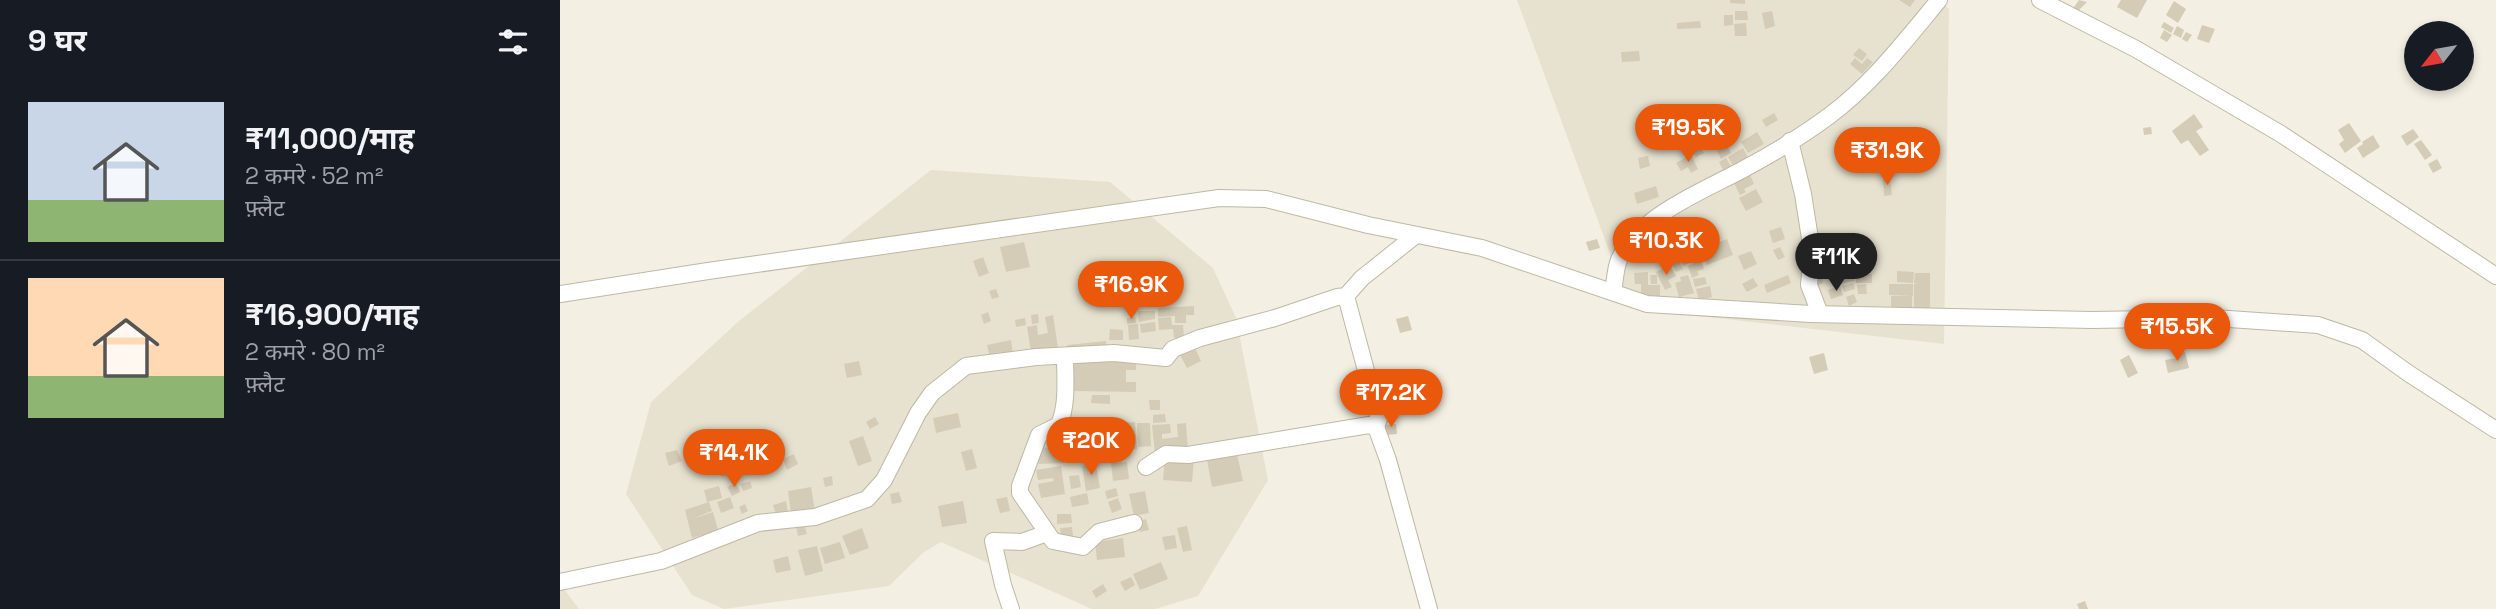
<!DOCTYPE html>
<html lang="hi">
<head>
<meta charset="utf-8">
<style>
  :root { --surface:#171b24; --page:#242831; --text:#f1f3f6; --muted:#9ea1a6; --line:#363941; --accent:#ea580c }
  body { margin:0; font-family:"Space Grotesk","Noto Sans Devanagari",sans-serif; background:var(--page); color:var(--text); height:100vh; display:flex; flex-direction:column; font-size:26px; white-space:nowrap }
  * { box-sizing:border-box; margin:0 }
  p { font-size:23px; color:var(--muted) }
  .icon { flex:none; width:38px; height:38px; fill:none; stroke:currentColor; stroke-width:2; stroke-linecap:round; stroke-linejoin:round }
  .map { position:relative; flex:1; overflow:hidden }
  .sheet { display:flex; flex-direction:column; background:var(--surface); width:560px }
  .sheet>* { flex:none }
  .needle { width:46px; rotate:239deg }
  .buttons { position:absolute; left:1844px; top:21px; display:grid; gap:14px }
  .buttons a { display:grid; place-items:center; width:70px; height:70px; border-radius:50%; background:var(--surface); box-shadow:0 4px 10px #0003; font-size:35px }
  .price { position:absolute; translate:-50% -60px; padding:0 16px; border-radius:24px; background:var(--accent); color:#fff; font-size:23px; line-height:46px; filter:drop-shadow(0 2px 4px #0008) }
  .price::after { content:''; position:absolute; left:50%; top:42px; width:21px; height:16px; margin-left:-10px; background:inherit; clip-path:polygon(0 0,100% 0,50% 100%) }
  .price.current { background:#222; color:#fff }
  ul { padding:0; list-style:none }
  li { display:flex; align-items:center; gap:21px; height:175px; padding:0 28px }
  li+li { border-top:2px solid var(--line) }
  li span { display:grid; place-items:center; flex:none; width:196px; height:140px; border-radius:0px; color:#555 }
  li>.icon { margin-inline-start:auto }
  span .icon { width:84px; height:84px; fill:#fffc; stroke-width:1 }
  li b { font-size:30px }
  h2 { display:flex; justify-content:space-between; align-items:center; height:84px; padding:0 28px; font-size:30px }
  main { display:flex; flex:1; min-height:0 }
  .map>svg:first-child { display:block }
</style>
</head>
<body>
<main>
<section class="sheet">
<h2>9 घर<svg class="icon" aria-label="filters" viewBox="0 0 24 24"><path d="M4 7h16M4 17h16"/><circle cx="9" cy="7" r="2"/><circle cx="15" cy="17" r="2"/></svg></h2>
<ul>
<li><span style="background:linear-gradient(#c9d6e8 70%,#8fb573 0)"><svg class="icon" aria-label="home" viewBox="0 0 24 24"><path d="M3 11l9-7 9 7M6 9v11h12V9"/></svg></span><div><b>₹11,000/माह</b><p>2 कमरे · 52 m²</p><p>फ़्लैट</p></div></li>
<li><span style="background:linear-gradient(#ffd9b3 70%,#8fb573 0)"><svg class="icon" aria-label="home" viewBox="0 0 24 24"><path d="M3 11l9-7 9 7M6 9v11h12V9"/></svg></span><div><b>₹16,900/माह</b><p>2 कमरे · 80 m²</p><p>फ़्लैट</p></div></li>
</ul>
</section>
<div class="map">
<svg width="1936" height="609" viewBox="0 0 1936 609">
  <rect width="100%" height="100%" fill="#f3efe2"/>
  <g fill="#e7e2cf">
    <polygon points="957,0 1378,0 1389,9 1384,344 1070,308"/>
    <polygon points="371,170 550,182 653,268 676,318 708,480 638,596 595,609 532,609 381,542 364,552 329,586 164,609 132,595 66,494 91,402 179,321"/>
    <polygon points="0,584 19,609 0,609"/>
  </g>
  <g fill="#d4ccb6">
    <polygon points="1170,0 1185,0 1185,4 1170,3"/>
    <polygon points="1339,0 1355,0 1350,7"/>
    <polygon points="1519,0 1527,2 1516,13 1512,10"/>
    <polygon points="1561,0 1587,0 1577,18 1557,7"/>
    <polygon points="1614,1 1626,9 1618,23 1606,15"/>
    <polygon points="1175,11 1187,11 1188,20 1175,20"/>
    <polygon points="1212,11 1215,26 1205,29 1202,13"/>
    <polygon points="1164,15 1173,15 1173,25 1164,26"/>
    <polygon points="1140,21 1141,28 1117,29 1117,23"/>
    <polygon points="1604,22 1614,28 1611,33 1601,27"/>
    <polygon points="1186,23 1187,36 1175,36 1174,24"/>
    <polygon points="1642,25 1655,29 1649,43 1637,39"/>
    <polygon points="1617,26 1624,30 1621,38 1613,34"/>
    <polygon points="1604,30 1612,35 1607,42 1600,38"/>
    <polygon points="1626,32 1632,35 1627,42 1622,39"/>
    <polygon points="1299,48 1307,54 1302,61 1293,55"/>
    <polygon points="1079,51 1080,61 1062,62 1061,52"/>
    <polygon points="1295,58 1302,64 1307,58 1313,62 1302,74 1290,64"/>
    <polygon points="1214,113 1218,120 1206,127 1202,120"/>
    <polygon points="1634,114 1643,127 1636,131 1649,150 1640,156 1628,140 1621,144 1612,131"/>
    <polygon points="1789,123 1801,141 1785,153 1779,144 1784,140 1778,130"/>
    <polygon points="1591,127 1592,134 1584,135 1583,128"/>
    <polygon points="1335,129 1335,138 1324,138 1323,130"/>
    <polygon points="1853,129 1859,137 1847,146 1841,136"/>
    <polygon points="1197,132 1204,144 1188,153 1181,142"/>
    <polygon points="1813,135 1820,147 1803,158 1797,148 1803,144 1802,142"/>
    <polygon points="1861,140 1872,155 1865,160 1854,144"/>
    <polygon points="1167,145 1171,153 1161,159 1157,151"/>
    <polygon points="1140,146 1144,153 1136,157 1132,150"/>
    <polygon points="1339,147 1340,155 1326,156 1325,148"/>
    <polygon points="1183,148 1189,159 1174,168 1168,157"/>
    <polygon points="1131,155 1138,169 1131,173 1128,167 1121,171 1116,163"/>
    <polygon points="1088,156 1090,166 1080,169 1078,158"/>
    <rect x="1323" y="157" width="15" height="8"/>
    <polygon points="1166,158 1172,168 1164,172 1159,162"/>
    <polygon points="1877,159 1882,168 1873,173 1868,164"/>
    <rect x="1322" y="166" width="12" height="9"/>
    <polygon points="1190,175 1194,184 1184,189 1186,192 1180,195 1174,183"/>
    <polygon points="1330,177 1332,195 1324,196 1323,178"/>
    <polygon points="1096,186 1099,197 1077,204 1074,193"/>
    <polygon points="1196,189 1203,202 1186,211 1179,198"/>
    <polygon points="1221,227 1225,239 1213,243 1209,231"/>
    <polygon points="1111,235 1114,244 1098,251 1095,242"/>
    <polygon points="1037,239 1040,248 1029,251 1026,242"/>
    <polygon points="1167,239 1173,255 1147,265 1143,254 1134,258 1132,252"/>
    <polygon points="464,242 470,267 446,272 440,247"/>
    <polygon points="1113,246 1117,254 1107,258 1109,262 1102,265 1097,253"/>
    <polygon points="1220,247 1225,257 1218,260 1213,250"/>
    <polygon points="1191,251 1197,264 1184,270 1178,256"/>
    <polygon points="1129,252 1133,261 1123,266 1118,256"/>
    <polygon points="1117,256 1123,269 1116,272 1110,259"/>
    <polygon points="423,257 429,273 419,277 413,261"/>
    <polygon points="1141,260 1144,269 1137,271 1139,275 1132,278 1128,266"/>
    <polygon points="1110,265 1116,276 1108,280 1112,287 1105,290 1096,272"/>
    <polygon points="1260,271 1263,283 1256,286 1252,273"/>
    <polygon points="1337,271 1354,272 1353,283 1337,282"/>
    <polygon points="1088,272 1088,285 1100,285 1100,298 1081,297 1081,284 1075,284 1074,273"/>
    <polygon points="1355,273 1370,273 1370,309 1354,309 1354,284 1359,283 1354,283"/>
    <polygon points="1293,274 1294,281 1280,284 1278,276"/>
    <rect x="1296" y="274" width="16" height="9"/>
    <polygon points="1090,275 1097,275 1097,284 1091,284"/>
    <polygon points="1128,275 1134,293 1119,297 1115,283 1121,281 1120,277"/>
    <polygon points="1228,275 1231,283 1207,293 1204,285"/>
    <polygon points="1145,277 1147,284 1135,287 1133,279"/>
    <polygon points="1193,278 1198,286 1187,292 1182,284"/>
    <polygon points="1293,283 1295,289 1284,292 1282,286"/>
    <polygon points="1306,284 1307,294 1298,294 1297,285"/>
    <polygon points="1329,284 1353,284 1353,296 1329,295"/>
    <polygon points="1150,286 1152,297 1139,300 1136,289"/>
    <polygon points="1280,286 1283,295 1271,299 1268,290"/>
    <polygon points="436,289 439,297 432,299 429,291"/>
    <polygon points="1294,294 1297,302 1289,306 1286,297"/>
    <rect x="1331" y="296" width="21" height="12"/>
    <polygon points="634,306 634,315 626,315 626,323 615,323 615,316 598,317 598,308"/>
    <polygon points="578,311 595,311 595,319 579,322"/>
    <polygon points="428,312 431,321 424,324 421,315"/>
    <polygon points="478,314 479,323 472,324 471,315"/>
    <polygon points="493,315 498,348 471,352 467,327 477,325 478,335 488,333 485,317"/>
    <polygon points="848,316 852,330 840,333 836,319"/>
    <polygon points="575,317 576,323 567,324 567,318"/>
    <polygon points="611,317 612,325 623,325 624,338 614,338 613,329 599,330 598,318"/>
    <polygon points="465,318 466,325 456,327 455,320"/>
    <polygon points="595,322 596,331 581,333 580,324"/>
    <polygon points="578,324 579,339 569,340 568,325"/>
    <polygon points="550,329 563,330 563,340 549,340"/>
    <polygon points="451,340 453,354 430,358 427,345"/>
    <polygon points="546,341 547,351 508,355 507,345"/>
    <polygon points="635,348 641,361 627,368 620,355"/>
    <polygon points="1625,352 1629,368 1608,373 1605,360 1617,358 1616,354"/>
    <polygon points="1264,353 1268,370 1254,374 1249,357"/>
    <polygon points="1569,355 1578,373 1568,378 1560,360"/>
    <polygon points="513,359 576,360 576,370 566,370 566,382 576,382 576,392 512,391"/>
    <polygon points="299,361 302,375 287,378 284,364"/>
    <polygon points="532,395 550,395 550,404 531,403"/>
    <polygon points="589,400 600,400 600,410 590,410"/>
    <polygon points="398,413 401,427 376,433 373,418"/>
    <polygon points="605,414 606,422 593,423 593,415"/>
    <polygon points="315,417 319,424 310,429 306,422"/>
    <polygon points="575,422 577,449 544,452 542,424"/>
    <polygon points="577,423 590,423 591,446 578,447"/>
    <polygon points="626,423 628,451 595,454 592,425 610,424 611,433 602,434 602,439 618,437 617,424"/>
    <polygon points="836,424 837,434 826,435 824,425"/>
    <polygon points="206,429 212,452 187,458 181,435"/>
    <polygon points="303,436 312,461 298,466 289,441"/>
    <polygon points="540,439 541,458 513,460 511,441"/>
    <polygon points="504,447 504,463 479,464 478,448"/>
    <polygon points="412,449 417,468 406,471 401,452"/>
    <polygon points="117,450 122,461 109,466 105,453"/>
    <polygon points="234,454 238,464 227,470 223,459"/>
    <polygon points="677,454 683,481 652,487 647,460"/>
    <polygon points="605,457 634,459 632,482 603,480"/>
    <polygon points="195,459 197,470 177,474 174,464"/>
    <polygon points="567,462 569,479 553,481 551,463"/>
    <polygon points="536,464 540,488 526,491 522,466"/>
    <polygon points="166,465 168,475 161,476 159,466"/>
    <polygon points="501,466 505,494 481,498 478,484 494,481 493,478 478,480 476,470"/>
    <polygon points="519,475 521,487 511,489 509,476"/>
    <polygon points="272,476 273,485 265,487 263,478"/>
    <polygon points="190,481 192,488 183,491 181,484"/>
    <polygon points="176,483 180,492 172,496 167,487"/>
    <polygon points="159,486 162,498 147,502 144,490"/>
    <polygon points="251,487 255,511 231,514 228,491"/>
    <polygon points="556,488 558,496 547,499 545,491"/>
    <polygon points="585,491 589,513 574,516 569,494"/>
    <polygon points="339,492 342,502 332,504 330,494"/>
    <polygon points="527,493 529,504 512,507 510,497"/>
    <polygon points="170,497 174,508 161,513 157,502"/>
    <polygon points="447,497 450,511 440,513 436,499"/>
    <polygon points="558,498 562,509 552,513 548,502"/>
    <polygon points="226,501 228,512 216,515 213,505"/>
    <polygon points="403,501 407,523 382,527 378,506"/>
    <polygon points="149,502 152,511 132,519 153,512 158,530 132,538 125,510"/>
    <polygon points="185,504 188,511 182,514 179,507"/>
    <polygon points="497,514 511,514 512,523 497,524"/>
    <polygon points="586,519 589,530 580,532 578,521"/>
    <polygon points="244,524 247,534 238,536 236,526"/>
    <polygon points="627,526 632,550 623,552 617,528"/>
    <polygon points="512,527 513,536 501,536 500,528"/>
    <polygon points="302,528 309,548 290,555 282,536"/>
    <polygon points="615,535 617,548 605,550 602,537"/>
    <polygon points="563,538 565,557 537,560 535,542"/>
    <polygon points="280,542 285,558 265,564 260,548"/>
    <polygon points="257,546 263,571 245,576 238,550"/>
    <polygon points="228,556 231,570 216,573 213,560"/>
    <polygon points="601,562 608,579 580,590 573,574"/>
    <polygon points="571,577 575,585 565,591 560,582"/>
    <polygon points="543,584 547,591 536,598 532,591"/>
    <polygon points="1525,601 1528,609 1519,609 1517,604"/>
  </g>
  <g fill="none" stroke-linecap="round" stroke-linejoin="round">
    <defs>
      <g id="street">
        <polyline points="1480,0 1576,49 1721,134 1936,276"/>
        <polyline points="1230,141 1243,194 1252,251 1249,285 1260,314"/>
        <path d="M1053,292C1055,282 1055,269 1059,260C1078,216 1143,191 1182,170C1212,154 1242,136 1269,116C1312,84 1345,41 1379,0"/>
        <polyline points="0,294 148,271 659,198 706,199 808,225 922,248 1087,304 1251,314 1532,320 1654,318 1758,325 1802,340 1848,373 1936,430"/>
        <path d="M505,357C505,380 508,403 499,425L479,435L460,486V493L493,541L523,547L539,532L574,523"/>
        <polyline points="816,427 828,460 869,609"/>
        <polyline points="586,467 606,454 628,455 809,425 816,427 819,419 786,296"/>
        <polyline points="0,582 101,561 198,523 255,517 307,499 324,480 358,413 372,393 406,366 476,357 554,353 606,358 613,349 640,338 715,318 777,297 786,296 802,278 856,235"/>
        <polyline points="451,609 443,585 433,541 462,542 487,533"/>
      </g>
    </defs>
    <use href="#street" stroke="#beb8a4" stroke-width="18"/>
    <use href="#street" stroke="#fff" stroke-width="16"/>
  </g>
</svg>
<div class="buttons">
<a><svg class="needle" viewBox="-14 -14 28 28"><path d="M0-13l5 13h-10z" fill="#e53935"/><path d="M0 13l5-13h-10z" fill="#9ea1a6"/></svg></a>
</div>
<b class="price" style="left:1128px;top:164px">₹19.5K</b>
<b class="price" style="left:1327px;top:187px">₹31.9K</b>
<b class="price" style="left:1106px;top:277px">₹10.3K</b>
<b class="price current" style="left:1276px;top:293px">₹11K</b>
<b class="price" style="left:571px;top:321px">₹16.9K</b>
<b class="price" style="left:1617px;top:363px">₹15.5K</b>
<b class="price" style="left:831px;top:429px">₹17.2K</b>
<b class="price" style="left:531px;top:477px">₹20K</b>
<b class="price" style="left:174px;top:489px">₹14.1K</b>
</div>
</main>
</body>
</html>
